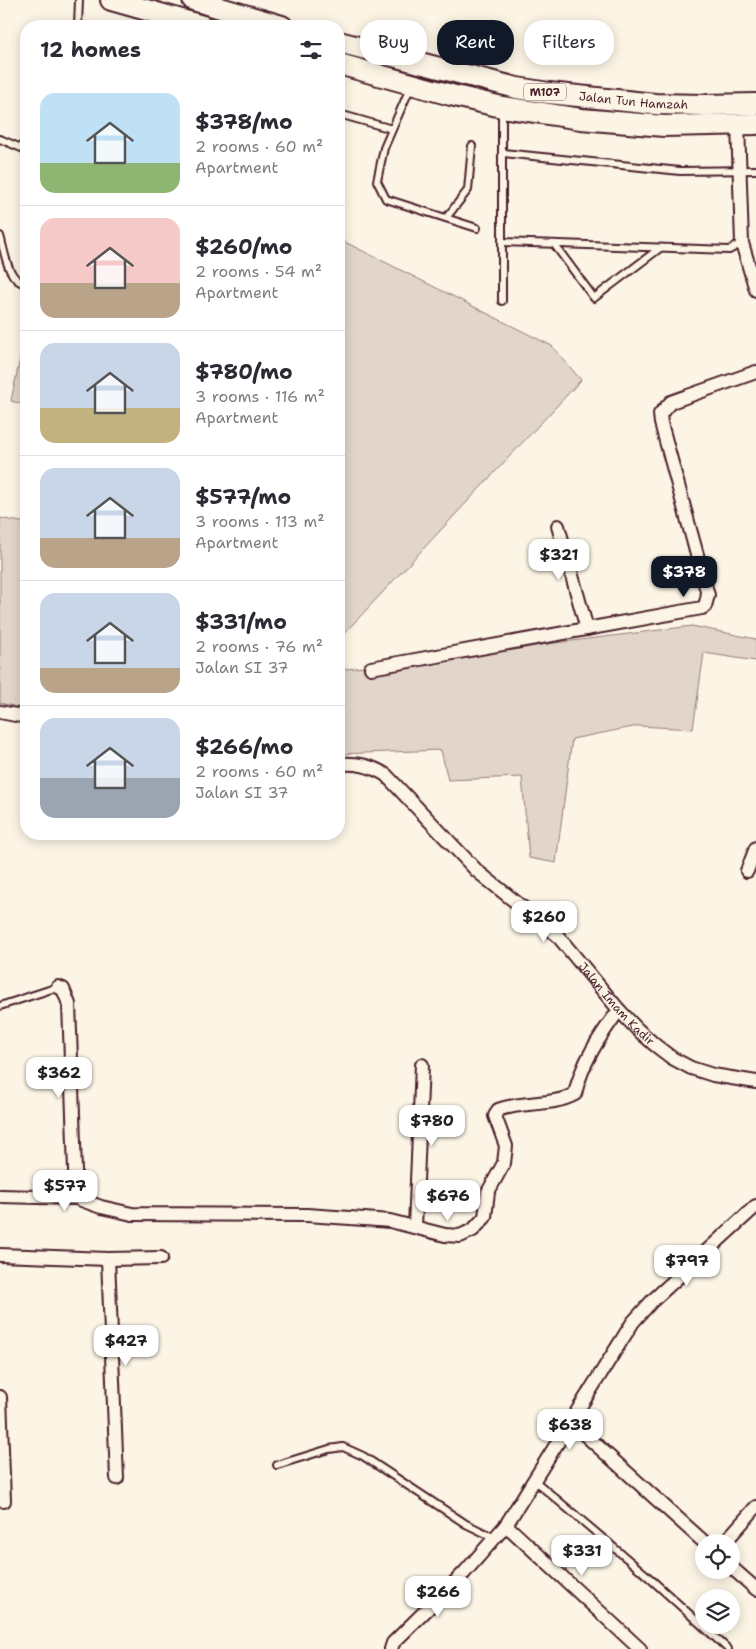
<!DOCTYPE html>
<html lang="en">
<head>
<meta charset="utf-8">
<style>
  :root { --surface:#fff; --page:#f2f2f3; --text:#2b2b33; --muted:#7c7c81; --line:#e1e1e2; --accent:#111827 }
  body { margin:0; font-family:"Shantell Sans",sans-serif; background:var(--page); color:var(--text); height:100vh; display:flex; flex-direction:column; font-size:19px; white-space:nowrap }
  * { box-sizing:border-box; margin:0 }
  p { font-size:16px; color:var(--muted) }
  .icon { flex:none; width:28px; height:28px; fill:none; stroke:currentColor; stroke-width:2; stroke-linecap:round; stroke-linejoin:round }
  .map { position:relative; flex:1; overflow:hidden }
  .drawer { position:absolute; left:20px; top:20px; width:325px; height:820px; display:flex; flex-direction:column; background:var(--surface); border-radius:20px; box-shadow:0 2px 12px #0003 }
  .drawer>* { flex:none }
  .top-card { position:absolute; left:360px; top:20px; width:320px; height:45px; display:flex; gap:10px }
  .controls { position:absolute; left:695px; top:1534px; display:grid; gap:10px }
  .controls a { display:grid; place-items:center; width:45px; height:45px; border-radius:50%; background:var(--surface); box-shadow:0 2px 12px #0003; font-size:25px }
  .price { position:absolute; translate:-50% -42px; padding:0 11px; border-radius:10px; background:#fff; color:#222; font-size:16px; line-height:32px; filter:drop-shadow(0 1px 2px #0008) }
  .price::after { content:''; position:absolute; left:50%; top:30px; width:15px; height:11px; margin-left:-8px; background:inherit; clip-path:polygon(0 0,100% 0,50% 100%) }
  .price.selected { background:var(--accent); color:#fff }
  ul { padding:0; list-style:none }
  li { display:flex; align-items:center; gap:15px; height:125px; padding:0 20px }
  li+li { border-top:1px solid var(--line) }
  li span { display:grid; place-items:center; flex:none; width:140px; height:100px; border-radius:15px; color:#555 }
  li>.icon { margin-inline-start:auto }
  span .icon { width:60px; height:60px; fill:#fffc; stroke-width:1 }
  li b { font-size:21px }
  h2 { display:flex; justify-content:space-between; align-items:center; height:60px; padding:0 20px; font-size:21px }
  .tag { padding:0 18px; border-radius:20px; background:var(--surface); box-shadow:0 2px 12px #0003; font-size:18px; line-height:45px }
  .tag.selected { background:var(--accent); color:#fff }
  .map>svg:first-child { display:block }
</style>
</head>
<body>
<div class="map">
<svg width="756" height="1649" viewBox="0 0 756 1649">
  <rect width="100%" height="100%" fill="#fcf5e5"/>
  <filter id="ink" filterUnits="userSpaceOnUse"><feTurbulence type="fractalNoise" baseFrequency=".02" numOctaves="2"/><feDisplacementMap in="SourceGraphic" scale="10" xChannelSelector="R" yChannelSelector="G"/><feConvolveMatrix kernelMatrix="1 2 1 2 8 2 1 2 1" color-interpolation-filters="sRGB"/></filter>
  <g filter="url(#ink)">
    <g fill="#e2d5ca" stroke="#967a7a">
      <polygon points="339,239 552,346 581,380 339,639"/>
      <polygon points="24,340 26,340 26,405 11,401"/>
      <polygon points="0,518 26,523 26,709 0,703"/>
      <polygon points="692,626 756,639 756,661 704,653 693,729 638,726 572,739 556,863 529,858 522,777 448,780 441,750 339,754 339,670"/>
    </g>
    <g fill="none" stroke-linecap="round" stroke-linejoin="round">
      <defs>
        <g id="service">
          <polyline points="78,26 79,0"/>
          <polyline points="411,86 384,148 377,181 386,199 477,228"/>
          <polyline points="502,110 502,301"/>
          <polyline points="339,114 392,129"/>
          <polyline points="0,139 26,150"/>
          <polyline points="503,153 680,171 756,170"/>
          <polyline points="446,218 468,190 472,146"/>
          <path d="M0,236C5,252 7,281 26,284"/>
          <polyline points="502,242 729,250 742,243"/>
          <polyline points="554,244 594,298 660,248"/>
          <polyline points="0,1006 58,987"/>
          <polyline points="277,1465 329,1449 343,1447 363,1456 466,1524 495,1538"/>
          <polyline points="535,1481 644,1573 728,1649"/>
        </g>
        <g id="minor">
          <polyline points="738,124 742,243 756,290"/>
          <polyline points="558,526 587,629"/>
          <polyline points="371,668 702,608 705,606 708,595 661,423 660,414 671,402 756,372"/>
          <polyline points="0,712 26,717"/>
          <path id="s1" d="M339,764C357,763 370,765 386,775L477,871L557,935L619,1010L637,1029L655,1045L672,1058L691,1068L713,1075L756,1082"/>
          <polyline points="747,871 756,848"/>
          <polyline points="58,987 63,989 69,1004 76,1198"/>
          <path d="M0,1196L76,1198L101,1207L132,1214L307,1215L364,1219L390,1221L445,1235L460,1236L473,1230L485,1217L488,1192L504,1163L506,1146L495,1116L498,1110C524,1100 551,1107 575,1094C582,1062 600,1036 619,1010"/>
          <polyline points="415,1227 422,1065"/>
          <polyline points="0,1255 108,1259 161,1258"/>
          <polyline points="108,1259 117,1478"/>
          <polyline points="0,1397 4,1501"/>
          <polyline points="572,1423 704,1542"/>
          <polyline points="506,1525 640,1649"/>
          <polyline points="725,1542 756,1507"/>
          <polyline points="731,1567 756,1589"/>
          <polyline points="391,1649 393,1643 464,1573 506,1525 633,1322 652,1301 756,1206"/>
        </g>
        <g id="primary">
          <polyline points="111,0 203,26"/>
          <polyline points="193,0 282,26"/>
          <path id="s2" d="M339,42L517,88L549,93L655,104L704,105L756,104"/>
          <polyline points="339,64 451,95 502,107 581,119 664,126 756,124"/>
        </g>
      </defs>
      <use href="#service" stroke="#4a1f2b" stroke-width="10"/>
      <use href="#minor" stroke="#4a1f2b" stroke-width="16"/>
      <use href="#primary" stroke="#4a1f2b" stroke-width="24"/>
      <use href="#service" stroke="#fcf5e5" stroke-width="6"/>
      <use href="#minor" stroke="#fcf5e5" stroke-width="12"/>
      <use href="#primary" stroke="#fcf5e5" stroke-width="20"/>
    </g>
  </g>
  <g text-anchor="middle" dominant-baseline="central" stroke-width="5" stroke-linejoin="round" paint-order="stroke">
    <rect fill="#fcf5e5" stroke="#7f5f63" stroke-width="1" x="524" y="83.5" width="42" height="17" rx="4"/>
    <g font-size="11" font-weight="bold" fill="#4a1f2b">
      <text x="545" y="92">M107</text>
    </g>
    <g font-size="12" fill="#4a1f2b" stroke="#fcf5e5">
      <text stroke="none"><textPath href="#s2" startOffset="301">Jalan Tun Hamzah</textPath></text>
      <text stroke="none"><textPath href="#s1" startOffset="375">Jalan Imam Kadir</textPath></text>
    </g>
  </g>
</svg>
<div class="controls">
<a><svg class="icon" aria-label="locate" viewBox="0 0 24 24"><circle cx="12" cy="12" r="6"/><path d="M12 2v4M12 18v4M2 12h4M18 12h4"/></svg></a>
<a><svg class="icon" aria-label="layers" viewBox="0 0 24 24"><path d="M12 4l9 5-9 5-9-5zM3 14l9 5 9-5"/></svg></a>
</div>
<b class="price" style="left:559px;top:581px">$321</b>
<b class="price selected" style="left:684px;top:598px">$378</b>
<b class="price" style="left:544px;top:943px">$260</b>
<b class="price" style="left:59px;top:1099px">$362</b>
<b class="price" style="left:432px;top:1147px">$780</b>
<b class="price" style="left:65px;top:1212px">$577</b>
<b class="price" style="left:448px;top:1222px">$676</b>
<b class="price" style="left:687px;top:1287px">$797</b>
<b class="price" style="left:126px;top:1367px">$427</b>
<b class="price" style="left:570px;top:1451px">$638</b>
<b class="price" style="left:582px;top:1577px">$331</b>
<b class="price" style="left:438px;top:1618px">$266</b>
<div class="top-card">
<a class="tag">Buy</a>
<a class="tag selected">Rent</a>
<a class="tag">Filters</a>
</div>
<section class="drawer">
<h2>12 homes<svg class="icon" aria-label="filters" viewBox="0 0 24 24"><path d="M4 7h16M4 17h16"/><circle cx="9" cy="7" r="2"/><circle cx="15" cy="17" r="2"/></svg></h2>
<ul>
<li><span style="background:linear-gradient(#bfe0f5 70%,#8fb573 0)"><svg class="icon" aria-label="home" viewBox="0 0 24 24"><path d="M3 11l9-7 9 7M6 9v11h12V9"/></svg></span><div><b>$378/mo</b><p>2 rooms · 60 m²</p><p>Apartment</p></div></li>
<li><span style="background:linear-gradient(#f6c9c9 65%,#b9a48a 0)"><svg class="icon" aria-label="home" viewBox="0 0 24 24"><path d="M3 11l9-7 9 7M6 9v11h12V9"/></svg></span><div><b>$260/mo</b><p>2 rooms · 54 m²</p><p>Apartment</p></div></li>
<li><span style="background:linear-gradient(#c9d6e8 65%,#c2b280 0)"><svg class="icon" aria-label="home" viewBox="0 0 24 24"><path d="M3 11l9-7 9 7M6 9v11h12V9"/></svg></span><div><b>$780/mo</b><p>3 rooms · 116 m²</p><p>Apartment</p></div></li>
<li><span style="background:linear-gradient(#c9d6e8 70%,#b9a48a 0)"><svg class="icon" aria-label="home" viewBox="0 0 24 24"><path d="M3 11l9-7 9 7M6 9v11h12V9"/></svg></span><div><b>$577/mo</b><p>3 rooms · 113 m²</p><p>Apartment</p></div></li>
<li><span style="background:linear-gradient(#c9d6e8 75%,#b9a48a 0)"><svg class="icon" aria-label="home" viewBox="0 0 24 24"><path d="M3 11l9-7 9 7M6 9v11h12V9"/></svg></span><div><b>$331/mo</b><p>2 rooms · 76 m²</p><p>Jalan SI 37</p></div></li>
<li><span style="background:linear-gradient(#c9d6e8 60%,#9aa5b1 0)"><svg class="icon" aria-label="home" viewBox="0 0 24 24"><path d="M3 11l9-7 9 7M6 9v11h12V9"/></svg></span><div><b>$266/mo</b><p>2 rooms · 60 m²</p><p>Jalan SI 37</p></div></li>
</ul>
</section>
</div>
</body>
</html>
